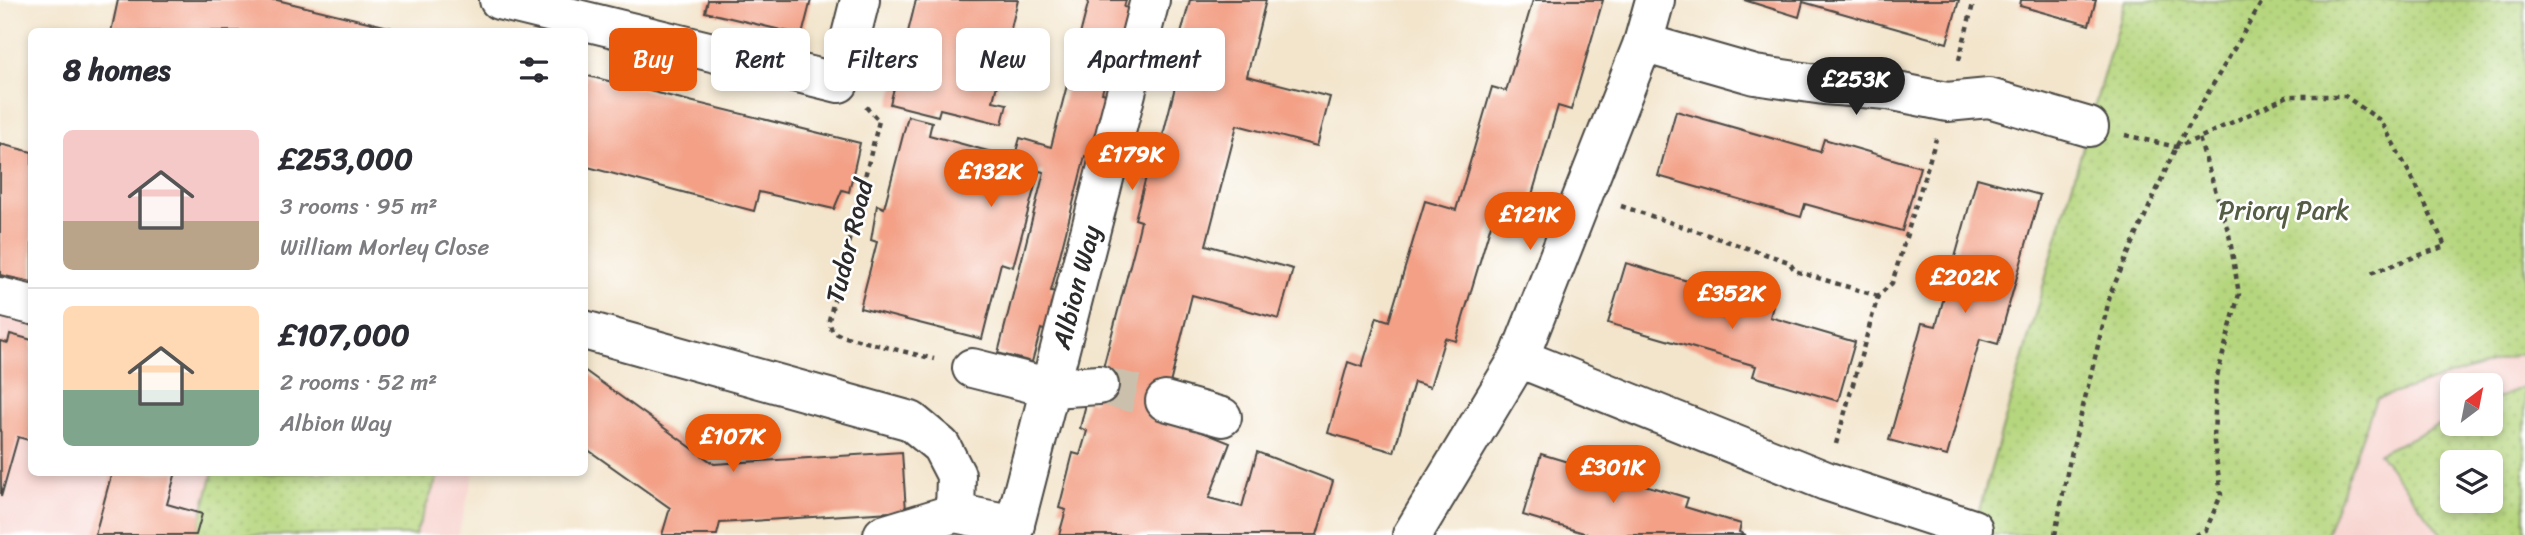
<!DOCTYPE html>
<html lang="en">
<head>
<meta charset="utf-8">
<style>
  :root { --surface:#fff; --page:#f7f7f7; --text:#2b2b33; --muted:#7c7c81; --line:#e1e1e2; --accent:#ea580c }
  body { margin:0; font-family:Sriracha,sans-serif; background:var(--page); color:var(--text); height:100vh; display:flex; flex-direction:column; font-size:26px; white-space:nowrap }
  * { box-sizing:border-box; margin:0 }
  p { font-size:23px; color:var(--muted) }
  .icon { flex:none; width:38px; height:38px; fill:none; stroke:currentColor; stroke-width:2; stroke-linecap:round; stroke-linejoin:round }
  .map { position:relative; flex:1; overflow:hidden }
  .details { position:absolute; left:28px; top:28px; width:560px; height:448px; display:flex; flex-direction:column; background:var(--surface); border-radius:10px; box-shadow:0 4px 10px #0003 }
  .details>* { flex:none }
  .top-card { position:absolute; left:609px; top:28px; width:665px; height:63px; display:flex; gap:14px }
  .needle { width:46px; rotate:32deg }
  .controls { position:absolute; left:2440px; top:373px; display:grid; gap:14px }
  .controls a { display:grid; place-items:center; width:63px; height:63px; border-radius:10px; background:var(--surface); box-shadow:0 4px 10px #0003; font-size:35px }
  .price { position:absolute; translate:-50% -60px; padding:0 16px; border-radius:24px; background:var(--accent); color:#fff; font-size:23px; line-height:46px; filter:drop-shadow(0 2px 4px #0008) }
  .price::after { content:''; position:absolute; left:50%; top:42px; width:21px; height:16px; margin-left:-10px; background:inherit; clip-path:polygon(0 0,100% 0,50% 100%) }
  .price.active { background:#222; color:#fff }
  ul { padding:0; list-style:none }
  li { display:flex; align-items:center; gap:21px; height:175px; padding:0 35px }
  li+li { border-top:2px solid var(--line) }
  li span { display:grid; place-items:center; flex:none; width:196px; height:140px; border-radius:10px; color:#555 }
  li>.icon { margin-inline-start:auto }
  span .icon { width:84px; height:84px; fill:#fffc; stroke-width:1 }
  li b { font-size:30px }
  h2 { display:flex; justify-content:space-between; align-items:center; height:84px; padding:0 35px; font-size:30px }
  .chip { padding:0 24px; border-radius:10px; background:var(--surface); box-shadow:0 4px 10px #0003; font-size:24px; line-height:63px }
  .chip.active { background:var(--accent); color:#fff }
  .map>svg:first-child { display:block }
</style>
</head>
<body>
<div class="map">
<svg width="2525" height="535" viewBox="0 0 2525 535">
  <defs>
    <pattern id="park-dots" width="8" height="8" patternUnits="userSpaceOnUse" patternTransform="scale(1.75)"><rect width="8" height="8" fill="#b6d67e"/><path d="M2 2h.1M6 6h.1" fill="none" stroke="#9db86d" stroke-width="1.8" stroke-linecap="round"/></pattern>
  </defs>
  <rect width="100%" height="100%" fill="#fff"/>
  <filter id="ink" filterUnits="userSpaceOnUse"><feTurbulence type="fractalNoise" baseFrequency=".0143" numOctaves="2"/><feDisplacementMap in="SourceGraphic" scale="14" xChannelSelector="R" yChannelSelector="G"/><feConvolveMatrix kernelMatrix="1 2 1 2 8 2 1 2 1" color-interpolation-filters="sRGB"/></filter>
  <filter id="wash" filterUnits="userSpaceOnUse"><feTurbulence type="fractalNoise" baseFrequency=".00686" numOctaves="4" result="noise"/><feDisplacementMap in="SourceGraphic" scale="28" xChannelSelector="R" yChannelSelector="G"/><feGaussianBlur stdDeviation="1.57" result="paint"/><feColorMatrix in="noise" values="0 0 0 0 0 0 0 0 0 0 0 0 0 0 0 0 0 1.4 0 .05"/><feComposite in="paint" operator="in"/></filter>
  <g filter="url(#wash)">
    <rect width="100%" height="100%" fill="#f3e5cc"/>
    <g fill="#f7d0cb" fill-rule="evenodd">
      <polygon points="0,277 31,285 32,472 474,473 458,535 0,535"/>
      <path d="M2525,352V535H2326L2376,399ZM2452,385H2490V424H2452ZM2452,462H2490V500H2452Z"/>
    </g>
    <g fill="url(#park-dots)" stroke="#708054" stroke-width="2" fill-rule="evenodd">
      <polygon points="2125,0 2525,0 2525,352 2376,399 2326,535 1972,535"/>
      <path d="M2525,386V535H2442L2379,453L2452,419V424H2490V402ZM2490,462V500H2452V462Z"/>
      <polygon points="213,473 439,473 415,535 196,535"/>
    </g>
    <g id="blocks">
      <g fill="#f3a086">
        <polygon points="118,0 277,0 401,30 111,32"/>
        <polygon points="708,0 811,0 802,35 705,12"/>
        <polygon points="916,0 1018,0 993,101 1007,104 1002,124 940,109 938,116 890,104"/>
        <polygon points="1089,0 1126,0 1124,7 1133,9 1117,72 1108,71 1102,93 1110,95 1094,158 1085,156 1051,291 1060,293 1050,332 1041,329 1032,362 998,353 1044,172 1039,171 1013,267 1001,263 982,339 860,308 877,242 871,240 877,205 884,208 908,116 932,122 929,135 999,154 998,158 1013,162 1020,138 1051,147"/>
        <polygon points="1190,0 1266,0 1247,76 1330,97 1317,146 1237,125 1206,245 1293,269 1279,319 1192,295 1162,416 1230,443 1209,498 1242,507 1257,452 1333,481 1317,535 1059,535 1066,510 1059,508 1073,453 1080,455 1087,431 1080,428 1087,400 1094,402 1135,246 1141,221 1135,219 1147,173 1153,175 1185,47 1178,45"/>
        <polygon points="1533,0 1603,0 1571,110 1558,106 1522,229 1492,221 1456,341 1445,338 1430,387 1414,382 1394,452 1328,433 1348,362 1362,367 1377,317 1389,321 1425,201 1456,210 1492,87 1506,91"/>
        <polygon points="1744,0 1959,0 1947,43 1803,2 1799,17"/>
        <polygon points="2021,0 2096,0 2089,25 2020,6"/>
        <polygon points="584,75 860,143 849,192 842,190 834,209 759,192 754,211 584,166"/>
        <polygon points="1676,111 1820,152 1824,139 1920,167 1902,231 1805,204 1801,217 1658,176"/>
        <polygon points="0,144 32,152 32,282 0,275"/>
        <polygon points="1977,178 2040,195 1998,344 1980,339 1947,456 1889,440 1922,323 1936,326"/>
        <polygon points="1626,263 1773,306 1770,317 1855,342 1838,401 1753,376 1756,366 1608,323"/>
        <polygon points="10,334 32,340 32,441 18,437 1,497 0,341 8,343"/>
        <polygon points="584,370 714,464 902,452 906,511 720,523 717,535 662,535 670,508 584,447"/>
        <polygon points="1541,454 1688,498 1685,507 1741,524 1739,532 1746,535 1591,535 1523,515"/>
        <polygon points="112,472 176,472 167,504 202,514 196,535 95,535"/>
      </g>
    </g>
  </g>
  <g filter="url(#ink)">
    <use href="#blocks" fill-opacity="0" stroke="#494743" stroke-width="2"/>
    <g fill="none" stroke-linecap="round" stroke-linejoin="round">
      <polyline stroke="#cbc0ac" stroke-width="38" stroke-dasharray="38 19" stroke-linecap="butt" points="1099,385 1165,401"/>
      <defs>
        <g id="minor">
          <polyline points="499,0 839,83 860,0"/>
          <polyline points="1643,43 1755,75 1824,85 1888,90 1947,102 1989,98 2089,127"/>
          <polyline points="0,297 32,305"/>
          <polyline points="584,330 911,421 941,446 956,475 955,513"/>
          <polyline points="1519,358 1826,481 1973,529"/>
          <polyline points="972,368 1051,388 1099,385"/>
          <polyline points="1165,401 1222,417"/>
          <polyline points="883,535 955,513 1015,525"/>
          <path id="s1" d="M1012,535L1150,0"/>
          <polyline points="1412,535 1519,358 1643,43 1655,0"/>
        </g>
      </defs>
      <use href="#minor" stroke="#494743" stroke-width="42"/>
      <g stroke="#494743" stroke-width="4.5" stroke-dasharray="5 5" stroke-linecap="butt">
        <polyline points="1959,60 1974,0"/>
        <polyline points="866,107 879,121 829,320 832,331 842,336 934,359"/>
        <polyline points="2125,135 2176,147 2199,138 2288,96 2345,96 2381,121 2416,185 2445,246 2368,274"/>
        <polyline points="1621,206 1789,262 1795,271 1878,296"/>
        <polyline points="1836,444 1878,296 1892,283 1936,139"/>
        <polyline points="2055,535 2068,468 2111,292 2176,147 2263,0"/>
        <polyline points="2195,535 2206,530 2221,495 2214,442 2216,380 2239,294 2229,234 2199,138"/>
      </g>
      <use href="#minor" stroke="#fff" stroke-width="38"/>
    </g>
  </g>
  <g text-anchor="middle" dominant-baseline="central" stroke-width="5" stroke-linejoin="round" paint-order="stroke">
    <g font-size="26" fill="#555e44" stroke="#fff">
      <text x="2284" y="210">Priory Park</text>
    </g>
    <g font-size="26" fill="#2b2b2b" stroke="#fff">
      <text transform="translate(849 241) rotate(-76)">Tudor Road</text>
      <text stroke="none"><textPath href="#s1" startOffset="256">Albion Way</textPath></text>
    </g>
  </g>
</svg>
<div class="controls">
<a><svg class="needle" viewBox="-14 -14 28 28"><path d="M0-13l5 13h-10z" fill="#e53935"/><path d="M0 13l5-13h-10z" fill="#7c7c81"/></svg></a>
<a><svg class="icon" aria-label="layers" viewBox="0 0 24 24"><path d="M12 4l9 5-9 5-9-5zM3 14l9 5 9-5"/></svg></a>
</div>
<b class="price active" style="left:1856px;top:117px">£253K</b>
<b class="price" style="left:1132px;top:192px">£179K</b>
<b class="price" style="left:991px;top:209px">£132K</b>
<b class="price" style="left:1530px;top:252px">£121K</b>
<b class="price" style="left:1965px;top:315px">£202K</b>
<b class="price" style="left:1732px;top:331px">£352K</b>
<b class="price" style="left:733px;top:474px">£107K</b>
<b class="price" style="left:1613px;top:505px">£301K</b>
<div class="top-card">
<a class="chip active">Buy</a>
<a class="chip">Rent</a>
<a class="chip">Filters</a>
<a class="chip">New</a>
<a class="chip">Apartment</a>
</div>
<section class="details">
<h2>8 homes<svg class="icon" aria-label="filters" viewBox="0 0 24 24"><path d="M4 7h16M4 17h16"/><circle cx="9" cy="7" r="2"/><circle cx="15" cy="17" r="2"/></svg></h2>
<ul>
<li><span style="background:linear-gradient(#f6c9c9 65%,#b9a48a 0)"><svg class="icon" aria-label="home" viewBox="0 0 24 24"><path d="M3 11l9-7 9 7M6 9v11h12V9"/></svg></span><div><b>£253,000</b><p>3 rooms · 95 m²</p><p>William Morley Close</p></div></li>
<li><span style="background:linear-gradient(#ffd9b3 60%,#7fa58c 0)"><svg class="icon" aria-label="home" viewBox="0 0 24 24"><path d="M3 11l9-7 9 7M6 9v11h12V9"/></svg></span><div><b>£107,000</b><p>2 rooms · 52 m²</p><p>Albion Way</p></div></li>
</ul>
</section>
</div>
</body>
</html>
